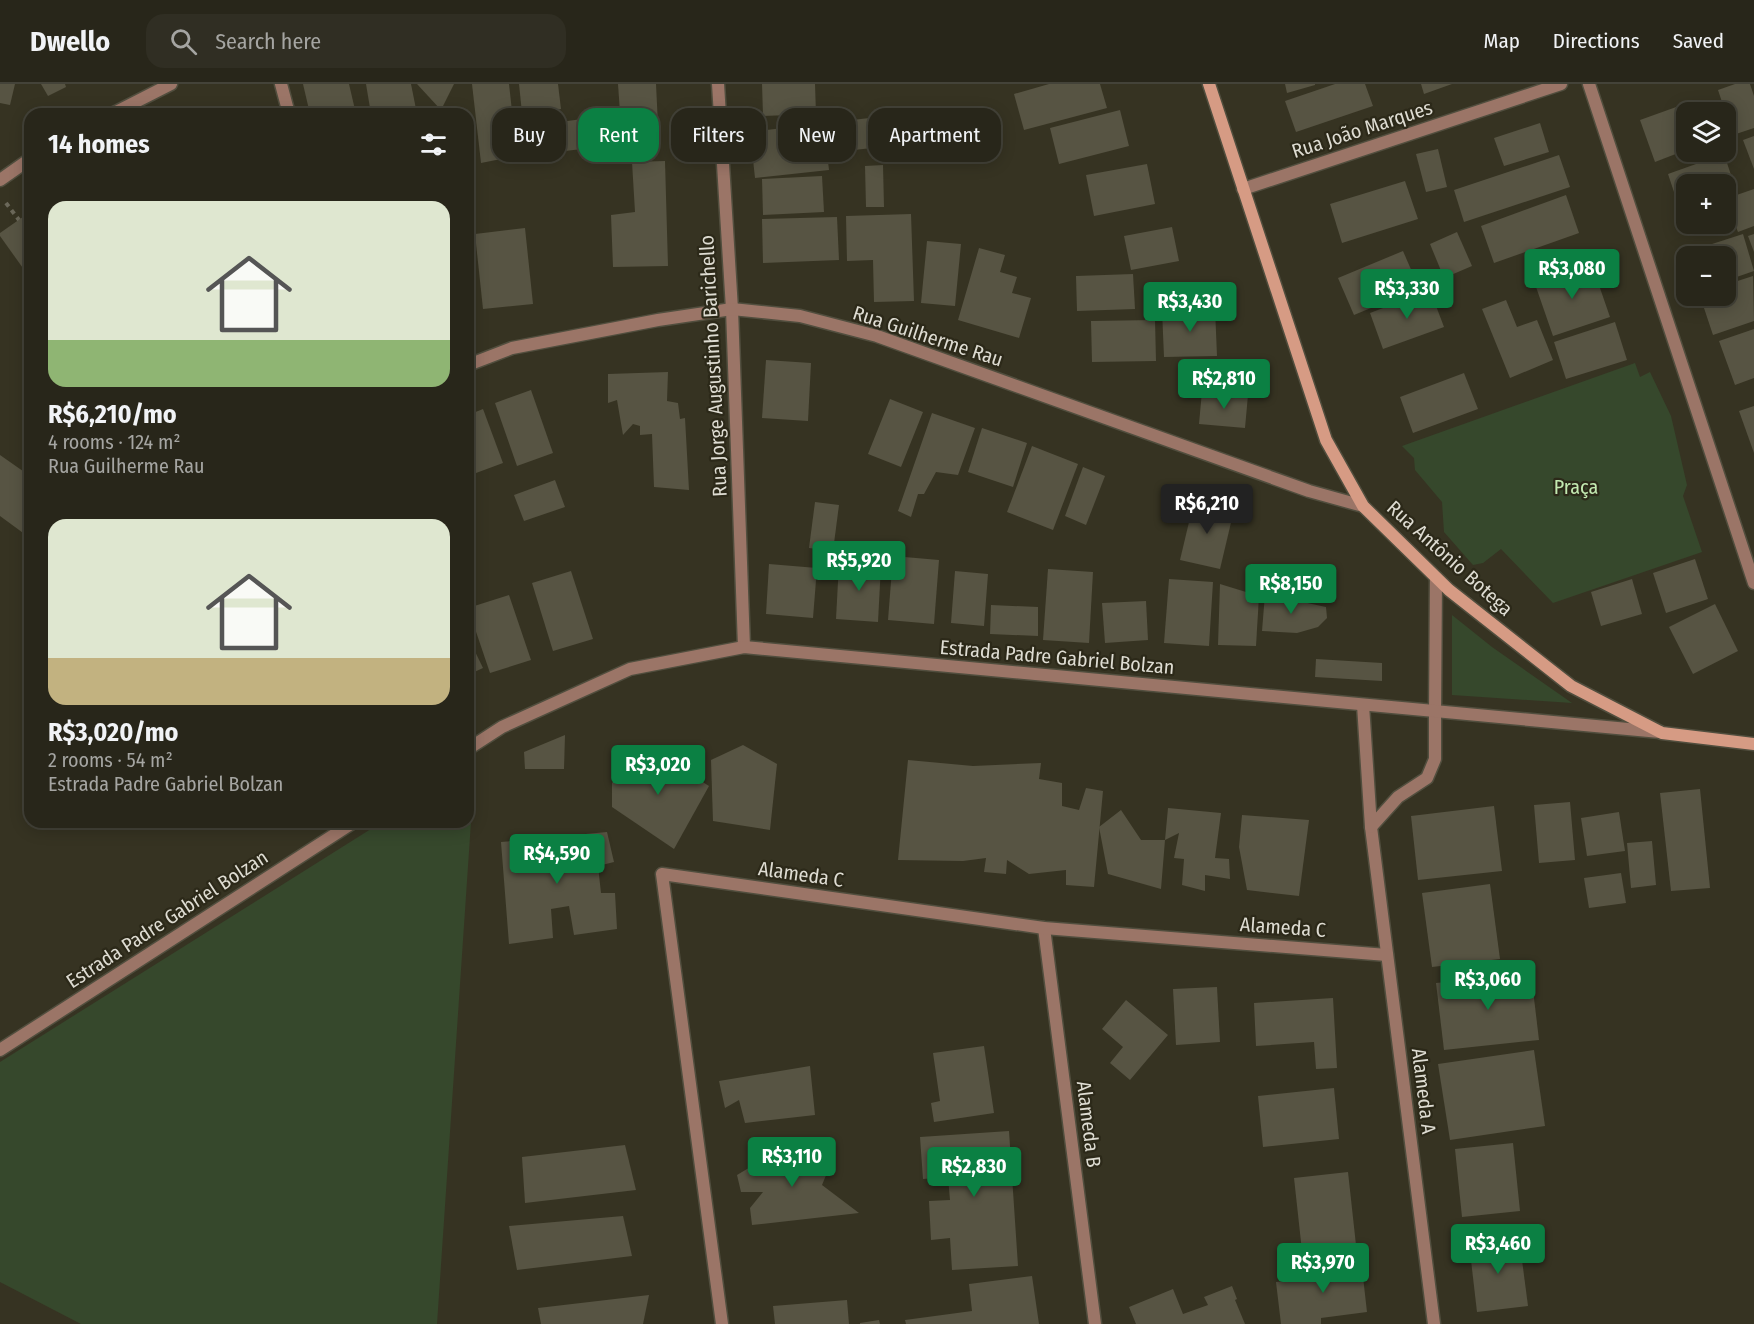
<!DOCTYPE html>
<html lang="en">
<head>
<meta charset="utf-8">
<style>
  :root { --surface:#28261a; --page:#302e23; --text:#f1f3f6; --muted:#a5a5a2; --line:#444339; --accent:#0b8043 }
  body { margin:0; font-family:"Fira Sans Condensed",sans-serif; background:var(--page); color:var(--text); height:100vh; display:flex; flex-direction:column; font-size:22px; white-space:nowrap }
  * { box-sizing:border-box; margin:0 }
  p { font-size:20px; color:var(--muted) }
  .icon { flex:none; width:33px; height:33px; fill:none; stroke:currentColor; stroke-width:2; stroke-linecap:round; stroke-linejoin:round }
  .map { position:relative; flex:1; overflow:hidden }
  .panel { position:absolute; left:24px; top:24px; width:450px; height:720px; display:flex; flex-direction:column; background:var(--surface); border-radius:18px; box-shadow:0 3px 15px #0003,0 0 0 2px var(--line) }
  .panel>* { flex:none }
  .hud { position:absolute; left:492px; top:24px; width:570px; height:54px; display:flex; gap:12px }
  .controls { position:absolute; left:1676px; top:18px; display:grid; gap:12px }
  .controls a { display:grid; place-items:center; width:60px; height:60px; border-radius:12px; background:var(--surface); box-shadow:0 3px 15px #0003,0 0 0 2px var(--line); font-size:30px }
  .price { position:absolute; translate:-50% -51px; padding:0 14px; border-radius:6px; background:var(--accent); color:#fff; font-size:20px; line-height:39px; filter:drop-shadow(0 2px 3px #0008) }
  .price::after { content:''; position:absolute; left:50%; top:36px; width:18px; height:14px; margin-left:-9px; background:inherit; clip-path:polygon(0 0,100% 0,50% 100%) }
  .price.current { background:#222; color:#fff }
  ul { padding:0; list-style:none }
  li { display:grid; align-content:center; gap:12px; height:318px; padding:0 24px }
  li span { display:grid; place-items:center; height:186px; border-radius:18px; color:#555 }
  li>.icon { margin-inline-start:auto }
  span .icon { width:108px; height:108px; fill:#fffc; stroke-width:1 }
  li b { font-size:26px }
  h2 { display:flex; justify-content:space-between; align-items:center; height:72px; padding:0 24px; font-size:26px }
  .tag { padding:0 21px; border-radius:18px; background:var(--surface); box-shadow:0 3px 15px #0003,0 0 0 2px var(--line); font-size:21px; line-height:54px }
  .tag.current { background:var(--accent); color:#fff }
  header { display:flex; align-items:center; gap:36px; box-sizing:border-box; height:84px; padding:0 30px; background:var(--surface); border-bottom:2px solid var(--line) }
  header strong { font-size:28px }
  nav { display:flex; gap:33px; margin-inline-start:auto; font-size:21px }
  .search { width:420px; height:54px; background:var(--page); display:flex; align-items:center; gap:15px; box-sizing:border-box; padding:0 21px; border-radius:18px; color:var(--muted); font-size:22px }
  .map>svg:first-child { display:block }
</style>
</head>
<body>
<header>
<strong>Dwello</strong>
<div class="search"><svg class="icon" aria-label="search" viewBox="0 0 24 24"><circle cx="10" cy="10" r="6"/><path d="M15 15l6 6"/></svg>Search here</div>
<nav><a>Map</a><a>Directions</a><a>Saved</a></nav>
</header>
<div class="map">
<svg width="1754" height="1240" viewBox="0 0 1754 1240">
  <rect width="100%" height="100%" fill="#363322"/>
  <g fill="#36482c">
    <polygon points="1635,279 1640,293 1650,288 1671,332 1687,401 1683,412 1702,468 1553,519 1501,465 1483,479 1473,481 1444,448 1442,418 1415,386 1414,374 1402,362"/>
    <polygon points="1452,531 1492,563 1572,619 1452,611"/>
    <polygon points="475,679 437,1240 81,1240 0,1198 0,978 382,738 468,738 468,684"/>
  </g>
  <g fill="#575443">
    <polygon points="0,0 15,0 10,21 0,19"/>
    <polygon points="41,0 65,0 66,3 48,12"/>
    <polygon points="303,0 349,0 356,30 310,30"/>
    <polygon points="366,0 411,0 417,30 371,30"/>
    <polygon points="417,0 454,0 441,26"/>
    <polygon points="472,0 509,0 517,72 481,79"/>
    <polygon points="519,0 558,0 561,25 522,29"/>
    <polygon points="618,0 656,0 658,41 621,43"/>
    <polygon points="762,0 815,0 816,30 763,32"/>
    <polygon points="1049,0 1100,0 1107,24 1024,46 1014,10"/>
    <polygon points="1285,0 1315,0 1315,1 1287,9"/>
    <polygon points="1335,0 1365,0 1373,22 1296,48 1285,17"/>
    <polygon points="1421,0 1452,0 1424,10"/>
    <polygon points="1735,0 1750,0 1754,12 1754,44 1733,51 1718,6"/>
    <polygon points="1679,22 1686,43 1686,66 1655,78 1640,36"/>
    <polygon points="1120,26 1129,62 1059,80 1050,44"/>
    <polygon points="611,31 615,61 557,68 553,39"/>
    <polygon points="878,33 881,63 827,69 829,86 755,94 750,48"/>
    <polygon points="1540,39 1549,68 1504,82 1494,54"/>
    <polygon points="1754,52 1754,85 1743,56"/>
    <polygon points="1438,65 1447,103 1426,108 1416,70"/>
    <polygon points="1724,70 1735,103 1725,107 1725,100 1686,100 1686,120 1679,123 1668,90"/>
    <polygon points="1559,71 1570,103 1464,138 1454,106"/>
    <polygon points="665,77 668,182 613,183 611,131 635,128 632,78"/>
    <polygon points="1147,80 1155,120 1094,132 1086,91"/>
    <polygon points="883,81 884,123 866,123 865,82"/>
    <polygon points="822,92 824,128 763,131 762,95"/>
    <polygon points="1405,97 1418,135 1342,159 1330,120"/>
    <polygon points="1754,105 1754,142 1738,148 1725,115"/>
    <polygon points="1566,111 1579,149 1494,179 1481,142"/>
    <polygon points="30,128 30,194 0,152 0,149"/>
    <polygon points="911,130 914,217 874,218 873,176 847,177 846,132"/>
    <polygon points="837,133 839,176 763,179 762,135"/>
    <polygon points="1172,143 1179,177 1131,186 1124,152"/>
    <polygon points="525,144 533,220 483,225 475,150"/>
    <polygon points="1457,148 1472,182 1444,194 1430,160"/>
    <polygon points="1743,150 1754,187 1725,197 1725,172 1686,172 1686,184 1681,170"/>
    <polygon points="1754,150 1754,168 1748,152"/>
    <polygon points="927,157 961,160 955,222 921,219"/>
    <polygon points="979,164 1005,171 1000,188 1017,193 1012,209 1031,214 1019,254 958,236"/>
    <polygon points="1403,167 1419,204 1354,231 1338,194"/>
    <polygon points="1592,181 1610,233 1553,252 1535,200"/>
    <polygon points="468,184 470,184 475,230 468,230"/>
    <polygon points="1133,190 1135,225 1077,227 1076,192"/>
    <polygon points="1753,192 1754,237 1713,251 1700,212 1725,212 1725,201"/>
    <polygon points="1430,206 1444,243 1383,265 1370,229"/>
    <polygon points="1506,216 1517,243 1537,236 1553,276 1510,294 1482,225"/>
    <polygon points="1215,224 1217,272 1164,273 1162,226"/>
    <polygon points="1155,236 1156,277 1092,278 1091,237"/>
    <polygon points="1615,238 1627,276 1566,295 1554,258"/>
    <polygon points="1754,245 1754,294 1735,301 1719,257"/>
    <polygon points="766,276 811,279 808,337 762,334"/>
    <polygon points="1247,279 1248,299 1186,303 1185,283"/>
    <polygon points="668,288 667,317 678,319 680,335 685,334 689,406 654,403 652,350 640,351 640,342 633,340 623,351 617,316 608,319 608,290"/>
    <polygon points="1464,289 1478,325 1413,349 1400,313"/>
    <polygon points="531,306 553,369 517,382 495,319"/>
    <polygon points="1202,307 1248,311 1245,344 1199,340"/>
    <polygon points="890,315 923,328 901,383 868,370"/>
    <polygon points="1754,322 1754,369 1739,327"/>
    <polygon points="483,325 503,379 468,392 468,331"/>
    <polygon points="932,329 975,344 958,391 936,388 924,410 918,410 911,433 898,427"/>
    <polygon points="982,344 1027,359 1013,403 968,388"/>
    <polygon points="1032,362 1078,380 1053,446 1007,428"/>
    <polygon points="0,371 30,392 30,454 0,432"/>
    <polygon points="1083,383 1105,392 1086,441 1065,432"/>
    <polygon points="555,396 565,423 524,437 514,411"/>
    <polygon points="1194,417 1234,426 1220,485 1180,476"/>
    <polygon points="815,418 839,421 833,467 809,464"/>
    <polygon points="893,472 939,476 934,540 888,536"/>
    <polygon points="1695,475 1708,515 1666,529 1653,489"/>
    <polygon points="839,479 881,481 878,538 836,535"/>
    <polygon points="769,480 817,484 813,534 766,530"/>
    <polygon points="1048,485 1093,488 1089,559 1043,556"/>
    <polygon points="571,487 593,555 553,567 532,499"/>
    <polygon points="955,487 988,490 984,542 951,539"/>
    <polygon points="1169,495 1213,498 1209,562 1164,559"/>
    <polygon points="1632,495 1642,530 1601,542 1591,508"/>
    <polygon points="1220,500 1259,512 1256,562 1218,561"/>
    <polygon points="1265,510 1326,523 1327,534 1318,543 1297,549 1262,547"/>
    <polygon points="509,511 531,576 490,589 468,524"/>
    <polygon points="1146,517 1148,556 1105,559 1102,519"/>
    <polygon points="1715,520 1738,567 1693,590 1669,543"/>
    <polygon points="991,521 1038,523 1038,552 990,550"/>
    <polygon points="468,553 483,584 468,591"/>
    <polygon points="1316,575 1382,579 1382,597 1315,593"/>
    <polygon points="565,651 564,685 525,685 524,668"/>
    <polygon points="743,661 777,680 770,746 713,737 711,676"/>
    <polygon points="645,662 709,702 674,765 612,723 612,699"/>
    <polygon points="908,676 973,682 1041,679 1039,695 1062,699 1062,722 1079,726 1086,704 1103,707 1094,803 1066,801 1066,786 1029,790 1007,776 1006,790 984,788 986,774 963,777 898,776"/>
    <polygon points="1700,705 1710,804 1671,807 1660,709"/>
    <polygon points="1570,718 1575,776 1539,779 1534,721"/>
    <polygon points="1494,722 1502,787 1418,796 1411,732"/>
    <polygon points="1168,724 1221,729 1215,774 1229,775 1230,795 1205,791 1205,807 1182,801 1184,775 1174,774 1179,749 1165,756"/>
    <polygon points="1121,726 1141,756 1165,756 1161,805 1108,790 1099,743"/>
    <polygon points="1619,728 1625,767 1587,772 1581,734"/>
    <polygon points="1242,731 1309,736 1299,812 1247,806 1239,763"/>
    <polygon points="607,748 614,778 598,782 601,809 615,809 617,845 574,851 569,822 551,825 553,854 509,860 501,758"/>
    <polygon points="1652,757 1656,801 1631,804 1627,759"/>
    <polygon points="1621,789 1626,819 1589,824 1584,794"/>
    <polygon points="1490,800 1500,875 1432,883 1422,809"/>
    <polygon points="1531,889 1539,956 1444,966 1436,899"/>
    <polygon points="1217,903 1220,958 1176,961 1173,905"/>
    <polygon points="1333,914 1337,984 1316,985 1314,958 1256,962 1254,919"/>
    <polygon points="1126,916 1168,951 1130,996 1110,979 1123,963 1102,945"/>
    <polygon points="984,962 994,1029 934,1038 931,1019 940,1017 933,969"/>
    <polygon points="1534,966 1545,1042 1450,1056 1438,980"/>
    <polygon points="810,982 815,1031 745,1039 739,1016 725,1024 719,997"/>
    <polygon points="1334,1004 1339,1055 1263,1063 1258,1012"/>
    <polygon points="1009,1047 1018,1182 952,1186 950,1154 931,1156 929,1117 950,1116 948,1093 923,1095 920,1053"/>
    <polygon points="1513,1059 1520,1127 1462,1133 1455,1065"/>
    <polygon points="625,1061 636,1106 525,1119 522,1073"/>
    <polygon points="823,1063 829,1084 822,1101 859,1129 752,1141 750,1124 763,1108 741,1108 737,1091 752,1082 768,1079 777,1067"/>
    <polygon points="1348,1088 1356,1161 1302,1167 1294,1094"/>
    <polygon points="623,1132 632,1172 517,1186 509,1142"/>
    <polygon points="1519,1153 1528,1222 1477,1228 1469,1159"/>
    <polygon points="1361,1175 1367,1228 1321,1234 1321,1240 1281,1240 1276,1198 1311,1194 1310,1182"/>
    <polygon points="1032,1192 1039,1240 906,1240 905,1236 972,1227 969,1200"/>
    <polygon points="1232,1202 1237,1215 1235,1216 1245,1240 1136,1240 1129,1223 1173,1205 1183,1230 1208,1221 1204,1213"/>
    <polygon points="649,1211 643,1240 541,1240 538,1224"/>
    <polygon points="847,1216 849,1240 775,1240 773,1222"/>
    <polygon points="879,1236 880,1240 860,1240 860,1239"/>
  </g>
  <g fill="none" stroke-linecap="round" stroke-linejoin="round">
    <defs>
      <g id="lane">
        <polyline points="1363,621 1371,743 1434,1240"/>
        <polyline points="1371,743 1398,713 1427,694 1435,675 1435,628"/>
        <polyline points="1044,844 1095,1240"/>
        <polyline points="722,1240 662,790 1044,844 1387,871"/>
      </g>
      <g id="street">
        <polyline points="281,0 289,30"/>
        <polyline points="718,0 732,225 744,563"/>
        <polyline points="1589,0 1754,499"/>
        <polyline points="112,30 171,0"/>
        <polyline points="0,96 30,75"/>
        <polyline points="1243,105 1561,0"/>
        <polyline points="468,281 512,264 658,236 732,225 800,232 877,252 1309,407 1363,422"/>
        <polyline points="1435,628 1436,494"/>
        <polyline points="468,665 502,643 630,585 744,563 1660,648"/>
        <polyline points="0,966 354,738"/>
      </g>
      <polyline id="secondary" points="1209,0 1326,356 1363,422 1449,506 1571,602 1662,649 1754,660"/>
    </defs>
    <use href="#lane" stroke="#514e3e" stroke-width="15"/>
    <use href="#street" stroke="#514e3e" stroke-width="15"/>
    <use href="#secondary" stroke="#514e3e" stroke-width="15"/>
    <polyline stroke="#6b685a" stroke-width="4" stroke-dasharray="4.5 4.5" stroke-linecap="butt" points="6,119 19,136"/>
    <use href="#lane" stroke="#9b7567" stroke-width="12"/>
    <use href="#street" stroke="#9b7567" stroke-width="12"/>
    <use href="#secondary" stroke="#d69b84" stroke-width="12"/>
  </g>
  <g text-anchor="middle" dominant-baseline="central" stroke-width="4.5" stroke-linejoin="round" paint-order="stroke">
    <g font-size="20" fill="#dedcd2" stroke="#2c2919">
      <text transform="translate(1362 45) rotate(-18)">Rua João Marques</text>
      <text transform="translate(928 252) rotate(18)">Rua Guilherme Rau</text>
      <text transform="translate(713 282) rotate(-93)">Rua Jorge Augustinho Barichello</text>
      <text transform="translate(1450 474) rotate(42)">Rua Antônio Botega</text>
      <text transform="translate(1057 573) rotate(5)">Estrada Padre Gabriel Bolzan</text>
      <text transform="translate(801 790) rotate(8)">Alameda C</text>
      <text transform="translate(167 835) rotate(-33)">Estrada Padre Gabriel Bolzan</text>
      <text transform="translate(1283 843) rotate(4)">Alameda C</text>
      <text transform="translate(1424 1007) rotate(83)">Alameda A</text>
      <text transform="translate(1089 1040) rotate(83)">Alameda B</text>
    </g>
    <g font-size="20" fill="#c3e9b1" stroke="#2c2919">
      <text x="1576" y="403">Praça</text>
    </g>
  </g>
</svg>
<div class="controls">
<a><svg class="icon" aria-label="layers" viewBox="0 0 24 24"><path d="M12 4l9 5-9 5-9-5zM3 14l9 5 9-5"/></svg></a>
<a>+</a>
<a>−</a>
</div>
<b class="price" style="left:1572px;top:216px">R$3,080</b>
<b class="price" style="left:1407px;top:236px">R$3,330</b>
<b class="price" style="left:1190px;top:249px">R$3,430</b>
<b class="price" style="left:1224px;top:326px">R$2,810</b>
<b class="price current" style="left:1207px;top:451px">R$6,210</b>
<b class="price" style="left:859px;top:508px">R$5,920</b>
<b class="price" style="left:1291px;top:531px">R$8,150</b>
<b class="price" style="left:658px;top:712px">R$3,020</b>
<b class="price" style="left:557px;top:801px">R$4,590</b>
<b class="price" style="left:1488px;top:927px">R$3,060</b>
<b class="price" style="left:792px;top:1104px">R$3,110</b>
<b class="price" style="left:974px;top:1114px">R$2,830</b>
<b class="price" style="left:1498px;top:1191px">R$3,460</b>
<b class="price" style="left:1323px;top:1210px">R$3,970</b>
<div class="hud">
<a class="tag">Buy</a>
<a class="tag current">Rent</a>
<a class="tag">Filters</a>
<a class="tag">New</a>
<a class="tag">Apartment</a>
</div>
<section class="panel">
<h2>14 homes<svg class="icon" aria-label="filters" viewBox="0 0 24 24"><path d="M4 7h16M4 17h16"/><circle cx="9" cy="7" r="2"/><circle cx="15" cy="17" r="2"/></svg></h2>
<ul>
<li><span style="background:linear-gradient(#dfe7d0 75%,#8fb573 0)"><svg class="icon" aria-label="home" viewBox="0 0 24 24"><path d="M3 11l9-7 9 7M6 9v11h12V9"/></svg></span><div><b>R$6,210/mo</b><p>4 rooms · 124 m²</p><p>Rua Guilherme Rau</p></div></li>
<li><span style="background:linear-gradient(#dfe7d0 75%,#c2b280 0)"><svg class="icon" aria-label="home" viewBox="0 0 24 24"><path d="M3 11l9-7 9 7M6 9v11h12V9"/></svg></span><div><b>R$3,020/mo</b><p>2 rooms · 54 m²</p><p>Estrada Padre Gabriel Bolzan</p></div></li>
</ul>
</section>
</div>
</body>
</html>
